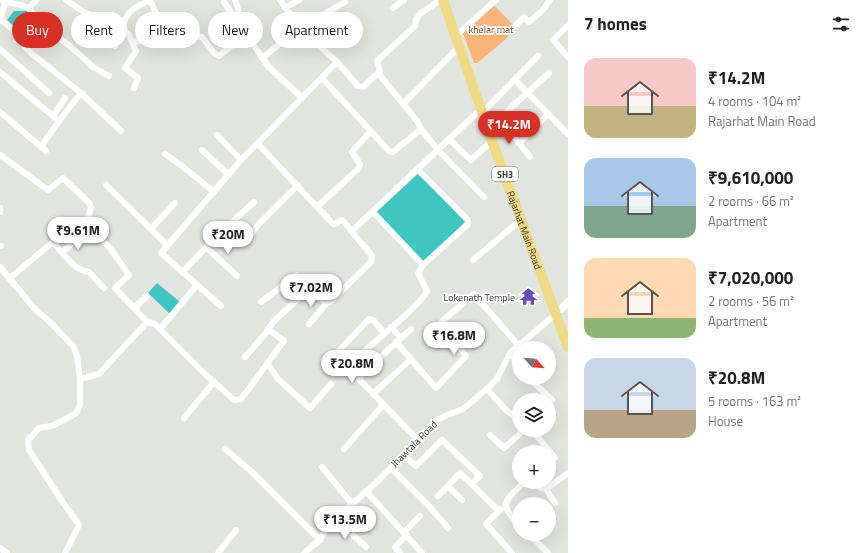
<!DOCTYPE html>
<html lang="en">
<head>
<meta charset="utf-8">
<style>
  :root { --surface:#fff; --page:#f6f6f6; --text:#202124; --muted:#757577; --accent:#d93025 }
  body { margin:0; font-family:"Titillium Web",sans-serif; background:var(--page); color:var(--text); height:100vh; display:flex; flex-direction:column; font-size:15px; white-space:nowrap }
  * { box-sizing:border-box; margin:0 }
  p { font-size:13px; color:var(--muted) }
  .icon { flex:none; width:22px; height:22px; fill:none; stroke:currentColor; stroke-width:2; stroke-linecap:round; stroke-linejoin:round }
  .map { position:relative; flex:1; overflow:hidden }
  .sheet { display:flex; flex-direction:column; background:var(--surface); width:300px }
  .sheet>* { flex:none }
  .guide { position:absolute; left:12px; top:12px; width:380px; height:36px; display:flex; gap:8px }
  .needle { width:26px; rotate:116deg }
  .controls { position:absolute; left:512px; top:341px; display:grid; gap:8px }
  .controls a { display:grid; place-items:center; width:44px; height:44px; border-radius:50%; background:var(--surface); box-shadow:0 4px 16px #0002; font-size:20px }
  .price { position:absolute; translate:-50% -34px; padding:0 9px; border-radius:14px; background:#fff; color:#222; font-size:13px; line-height:26px; filter:drop-shadow(0 1px 2px #0008) }
  .price::after { content:''; position:absolute; left:50%; top:24px; width:12px; height:9px; margin-left:-6px; background:inherit; clip-path:polygon(0 0,100% 0,50% 100%) }
  .price.on { background:var(--accent); color:#fff }
  ul { padding:0; list-style:none }
  li { display:flex; align-items:center; gap:12px; height:100px; padding:0 16px }
  li span { display:grid; place-items:center; flex:none; width:112px; height:80px; border-radius:12px; color:#555 }
  li>.icon { margin-inline-start:auto }
  span .icon { width:48px; height:48px; fill:#fffc; stroke-width:1 }
  li b { font-size:17px }
  h2 { display:flex; justify-content:space-between; align-items:center; height:48px; padding:0 16px; font-size:17px }
  .tag { padding:0 14px; border-radius:18px; background:var(--surface); box-shadow:0 4px 16px #0002; font-size:14px; line-height:36px }
  .tag.on { background:var(--accent); color:#fff }
  main { display:flex; flex:1; min-height:0 }
  .map>svg:first-child { display:block }
</style>
</head>
<body>
<main>
<div class="map">
<svg width="568" height="553" viewBox="0 0 568 553">
  <rect width="100%" height="100%" fill="#e1e4df"/>
  <polygon fill="#f7b57c" points="493,4 513,25 514,29 506,39 477,63 474,63 462,31"/>
  <g fill="#3fc6c1">
    <polygon points="14,11 27,11 31,20 30,28 21,33 7,20"/>
    <polygon points="419,173 465,222 422,263 375,213"/>
    <polygon points="157,283 180,302 170,314 148,293"/>
  </g>
  <g fill="none" stroke-linecap="round" stroke-linejoin="round">
    <g stroke="#fff" stroke-width="6">
      <path d="M1,0C11,4 20,4 29,8L36,0"/>
      <polyline points="66,0 84,12 123,28 129,35 136,51 125,68 138,78 134,88"/>
      <polyline points="224,2 268,66 302,98"/>
      <polyline points="29,8 41,25 70,46 93,67 109,76"/>
      <polyline points="285,8 299,0"/>
      <polyline points="393,8 404,0"/>
      <polyline points="234,16 239,12 235,0"/>
      <polyline points="1,19 26,42 25,47 31,53 81,93 121,131"/>
      <polyline points="0,21 5,2"/>
      <polyline points="516,25 524,17 529,22 543,10 550,0"/>
      <polyline points="568,25 553,40 568,57"/>
      <path d="M123,28C125,11 136,7 150,0L159,20"/>
      <polyline points="460,32 496,0"/>
      <polyline points="134,42 170,35 202,37 214,53 219,56 246,34"/>
      <polyline points="317,45 339,30"/>
      <polyline points="115,46 117,25"/>
      <polyline points="0,49 49,93"/>
      <polyline points="262,58 300,28 345,2"/>
      <polyline points="337,62 358,86 363,87 380,71 377,61 415,26 416,20 420,14 440,0"/>
      <polyline points="0,72 53,116 65,98"/>
      <polyline points="378,73 417,121 421,129"/>
      <polyline points="322,78 389,151 393,152 421,129 438,150 484,197"/>
      <polyline points="515,80 568,134"/>
      <polyline points="404,103 459,47"/>
      <polyline points="0,112 46,151"/>
      <polyline points="59,121 81,93"/>
      <polyline points="494,121 499,121 503,123 530,157"/>
      <polyline points="492,122 503,115 549,73"/>
      <polyline points="217,135 241,160"/>
      <polyline points="449,139 471,160 492,141"/>
      <polyline points="519,143 548,114"/>
      <polyline points="258,144 333,224 335,224 341,220 344,222 372,256 371,262 330,302 324,302 297,275 261,302"/>
      <polyline points="41,147 59,121 53,116"/>
      <polyline points="202,150 229,175"/>
      <polyline points="165,154 181,165 214,192"/>
      <polyline points="0,155 48,190 63,178 90,204 91,208 82,235 62,252"/>
      <polyline points="106,185 167,245"/>
      <polyline points="318,206 359,168 360,164 352,152 370,132"/>
      <polyline points="0,208 0,212"/>
      <polyline points="373,212 423,265 468,224 468,220 418,170"/>
      <polyline points="86,224 109,247 129,275 115,288 134,308"/>
      <polyline points="151,229 175,203"/>
      <polyline points="352,231 481,109 487,108 538,56"/>
      <polyline points="245,243 258,225 298,185"/>
      <polyline points="0,246 1,246"/>
      <polyline points="206,247 237,276"/>
      <polyline points="473,260 522,219"/>
      <polyline points="0,267 34,308 52,324 73,346 77,356 80,379"/>
      <polyline points="182,272 220,233 254,202"/>
      <path d="M10,278L53,242C63,253 74,271 89,272L104,288"/>
      <polyline points="221,306 161,253 241,160 337,62 300,28 280,0"/>
      <path d="M147,322L155,324L205,374L234,400L241,399C256,380 269,360 284,341L268,329"/>
      <polyline points="309,324 327,303"/>
      <polyline points="391,327 401,338"/>
      <polyline points="160,329 197,285"/>
      <polyline points="411,329 361,375 359,379 418,440"/>
      <path d="M384,333L373,320L369,319L328,362L339,371L343,370C358,355 421,306 427,291L418,273L423,265"/>
      <polyline points="396,342 436,388 466,356 441,322 474,294 519,346"/>
      <polyline points="510,353 519,365"/>
      <polyline points="245,357 265,334 274,321 310,288"/>
      <polyline points="267,363 278,379 310,408 331,384"/>
      <polyline points="529,378 552,400 549,403"/>
      <polyline points="487,389 506,410 519,421"/>
      <polyline points="373,394 411,359"/>
      <polyline points="184,418 214,382"/>
      <polyline points="532,430 555,458"/>
      <polyline points="490,435 504,448 524,430"/>
      <polyline points="225,449 251,471 320,540"/>
      <polyline points="344,449 383,405"/>
      <polyline points="403,455 416,466 442,440 480,476 472,484"/>
      <polyline points="322,467 352,504"/>
      <polyline points="391,468 429,506 448,528"/>
      <polyline points="534,482 541,488 546,489 568,473"/>
      <polyline points="448,486 462,500"/>
      <polyline points="546,489 555,503"/>
      <polyline points="366,491 422,553"/>
      <polyline points="438,496 460,473 499,511"/>
      <polyline points="501,509 486,524 512,553"/>
      <polyline points="336,519 366,547"/>
      <path d="M519,524C497,504 506,500 524,482"/>
      <polyline points="404,532 420,516"/>
      <polyline points="529,534 548,553"/>
      <polyline points="0,548 7,553"/>
      <polyline points="65,553 79,525 64,504 29,450 28,440 39,428 52,426 75,414 78,410 80,405 80,379 99,374 147,322 134,308 147,296"/>
      <polyline points="218,553 236,530"/>
      <polyline points="304,553 320,540 328,525 378,481 436,421 445,416 463,409 487,389 497,379 510,353 557,313"/>
      <polyline points="400,553 395,547 407,535"/>
    </g>
    <polyline stroke="#fff" stroke-width="8" points="561,309 568,302"/>
    <path stroke="#efdb86" stroke-width="10" id="s1" d="M443,0L492,141L568,347"/>
  </g>
  <defs>
    <symbol id="temple-bare" viewBox="-9 -9 18 18"><path d="M0-6L5-2H3V0L6.5 2.5H4V6H1.5V3h-3V6H-4V2.5H-6.5L-3 0V-2H-5Z" fill="#664ac3" stroke="#fff" stroke-width="2.5" paint-order="stroke"/></symbol>
  </defs>
  <g fill-rule="evenodd">
    <use href="#temple-bare" x="516" y="284" width="25" height="25"/>
  </g>
  <g text-anchor="middle" dominant-baseline="central" stroke-width="3.5" stroke-linejoin="round" paint-order="stroke">
    <rect fill="#fff" stroke="#747473" stroke-width="1" x="492" y="167" width="26" height="14" rx="3"/>
    <g font-size="9" font-weight="bold" fill="#383937">
      <text x="505" y="174">SH3</text>
    </g>
    <g font-size="10" fill="#77491c" stroke="#fff">
      <text x="491" y="29">khelar mat</text>
    </g>
    <g font-size="10" fill="#383937" stroke="#fff">
      <text stroke="none"><textPath href="#s1" startOffset="244">Rajarhat Main Road</textPath></text>
      <text transform="translate(414 444) rotate(-45)">Jhawtala Road</text>
    </g>
    <g font-size="10" fill="#383937" stroke="#fff" text-anchor="end">
      <text x="515" y="297">Lokenath Temple</text>
    </g>
  </g>
</svg>
<div class="controls">
<a><svg class="needle" viewBox="-14 -14 28 28"><path d="M0-13l5 13h-10z" fill="#e53935"/><path d="M0 13l5-13h-10z" fill="#757577"/></svg></a>
<a><svg class="icon" aria-label="layers" viewBox="0 0 24 24"><path d="M12 4l9 5-9 5-9-5zM3 14l9 5 9-5"/></svg></a>
<a>+</a>
<a>−</a>
</div>
<b class="price on" style="left:509px;top:145px">₹14.2M</b>
<b class="price" style="left:78px;top:251px">₹9.61M</b>
<b class="price" style="left:228px;top:255px">₹20M</b>
<b class="price" style="left:311px;top:308px">₹7.02M</b>
<b class="price" style="left:454px;top:356px">₹16.8M</b>
<b class="price" style="left:352px;top:384px">₹20.8M</b>
<b class="price" style="left:345px;top:540px">₹13.5M</b>
<div class="guide">
<a class="tag on">Buy</a>
<a class="tag">Rent</a>
<a class="tag">Filters</a>
<a class="tag">New</a>
<a class="tag">Apartment</a>
</div>
</div>
<section class="sheet">
<h2>7 homes<svg class="icon" aria-label="filters" viewBox="0 0 24 24"><path d="M4 7h16M4 17h16"/><circle cx="9" cy="7" r="2"/><circle cx="15" cy="17" r="2"/></svg></h2>
<ul>
<li><span style="background:linear-gradient(#f6c9c9 60%,#c2b280 0)"><svg class="icon" aria-label="home" viewBox="0 0 24 24"><path d="M3 11l9-7 9 7M6 9v11h12V9"/></svg></span><div><b>₹14.2M</b><p>4 rooms · 104 m²</p><p>Rajarhat Main Road</p></div></li>
<li><span style="background:linear-gradient(#a9c7e8 60%,#7fa58c 0)"><svg class="icon" aria-label="home" viewBox="0 0 24 24"><path d="M3 11l9-7 9 7M6 9v11h12V9"/></svg></span><div><b>₹9,610,000</b><p>2 rooms · 66 m²</p><p>Apartment</p></div></li>
<li><span style="background:linear-gradient(#ffd9b3 75%,#8fb573 0)"><svg class="icon" aria-label="home" viewBox="0 0 24 24"><path d="M3 11l9-7 9 7M6 9v11h12V9"/></svg></span><div><b>₹7,020,000</b><p>2 rooms · 56 m²</p><p>Apartment</p></div></li>
<li><span style="background:linear-gradient(#c9d6e8 65%,#b9a48a 0)"><svg class="icon" aria-label="home" viewBox="0 0 24 24"><path d="M3 11l9-7 9 7M6 9v11h12V9"/></svg></span><div><b>₹20.8M</b><p>5 rooms · 163 m²</p><p>House</p></div></li>
</ul>
</section>
</main>
</body>
</html>
